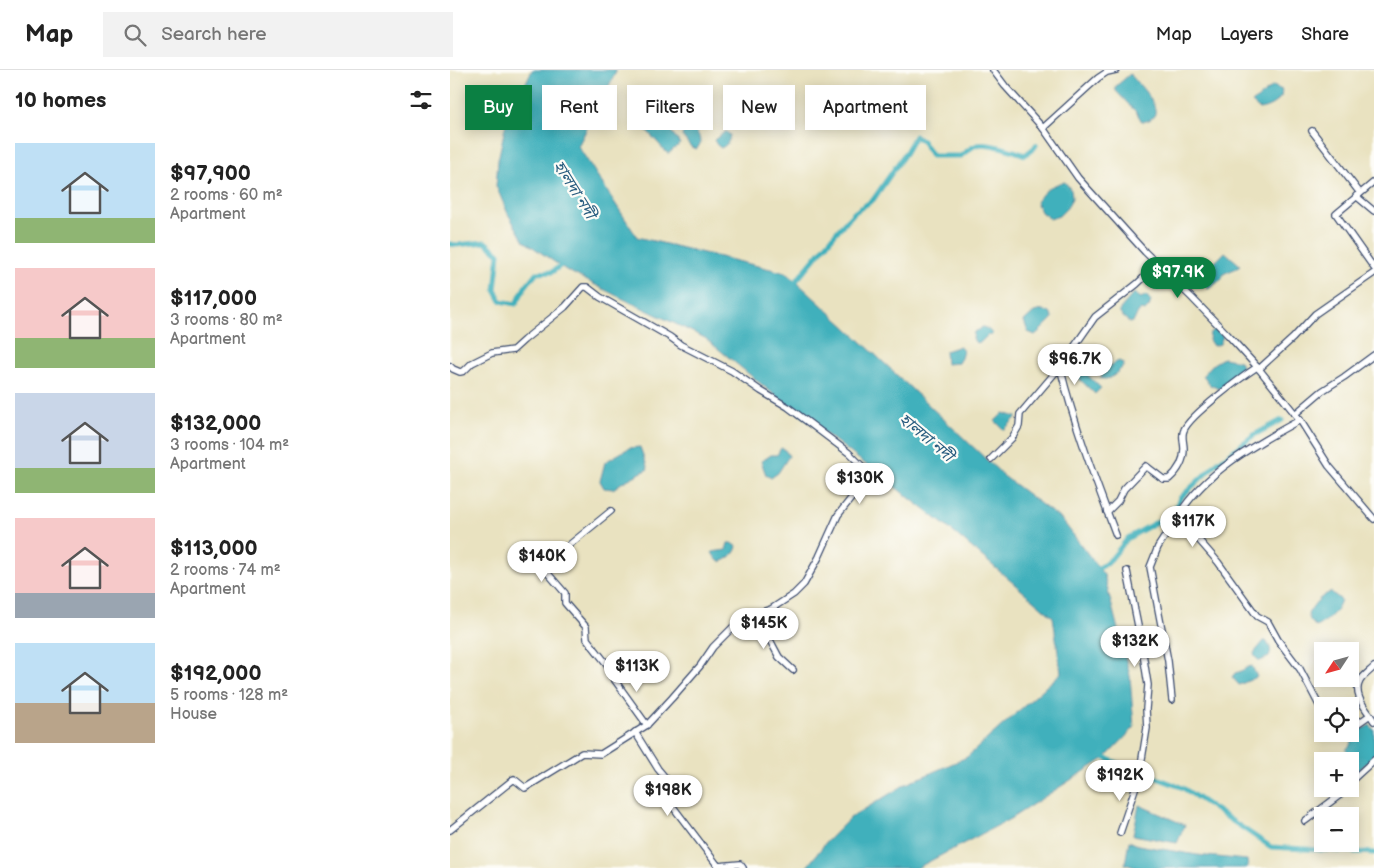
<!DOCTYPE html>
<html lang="en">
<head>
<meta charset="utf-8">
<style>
  :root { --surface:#fff; --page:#f2f2f2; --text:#222; --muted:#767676; --line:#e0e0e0; --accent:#0b8043 }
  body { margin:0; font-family:"Balsamiq Sans","Noto Sans Bengali",sans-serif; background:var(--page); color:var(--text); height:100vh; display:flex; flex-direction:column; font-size:19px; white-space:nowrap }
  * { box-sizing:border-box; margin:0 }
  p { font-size:16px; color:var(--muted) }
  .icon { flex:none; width:28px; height:28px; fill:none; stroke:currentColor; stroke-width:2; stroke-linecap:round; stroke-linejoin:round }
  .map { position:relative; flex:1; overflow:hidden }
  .drawer { display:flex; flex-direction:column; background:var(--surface); width:450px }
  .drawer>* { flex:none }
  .banner { position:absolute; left:15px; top:15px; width:475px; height:45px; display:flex; gap:10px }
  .needle { width:32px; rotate:234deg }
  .fabs { position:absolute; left:864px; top:572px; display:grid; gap:10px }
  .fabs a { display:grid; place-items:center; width:45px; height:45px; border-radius:0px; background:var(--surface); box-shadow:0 2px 12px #0003; font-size:25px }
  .price { position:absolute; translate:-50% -42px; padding:0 11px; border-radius:18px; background:#fff; color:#222; font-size:16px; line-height:32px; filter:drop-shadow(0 1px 2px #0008) }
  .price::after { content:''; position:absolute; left:50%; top:30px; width:15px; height:11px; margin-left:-8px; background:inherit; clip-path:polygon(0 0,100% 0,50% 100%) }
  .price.selected { background:var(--accent); color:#fff }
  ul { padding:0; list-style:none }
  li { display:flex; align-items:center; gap:15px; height:125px; padding:0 15px }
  li span { display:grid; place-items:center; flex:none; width:140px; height:100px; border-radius:0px; color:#555 }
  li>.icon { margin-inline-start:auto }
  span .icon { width:60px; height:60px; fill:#fffc; stroke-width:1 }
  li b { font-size:21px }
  h2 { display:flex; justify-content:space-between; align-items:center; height:60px; padding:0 15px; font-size:21px }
  .tag { padding:0 18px; border-radius:0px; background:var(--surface); box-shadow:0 2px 12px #0003; font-size:18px; line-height:45px }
  .tag.selected { background:var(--accent); color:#fff }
  header { display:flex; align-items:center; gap:30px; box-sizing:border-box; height:70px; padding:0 25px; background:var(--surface); border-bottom:1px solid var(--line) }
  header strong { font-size:24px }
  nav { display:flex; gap:28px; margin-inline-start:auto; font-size:18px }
  .search { width:350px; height:45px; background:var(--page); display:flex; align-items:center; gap:12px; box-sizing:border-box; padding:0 18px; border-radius:0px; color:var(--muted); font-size:19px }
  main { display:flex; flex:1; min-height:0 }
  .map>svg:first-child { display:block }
</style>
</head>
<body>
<header>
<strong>Map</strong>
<div class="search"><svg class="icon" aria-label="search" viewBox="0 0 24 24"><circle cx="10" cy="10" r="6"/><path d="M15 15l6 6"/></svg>Search here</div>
<nav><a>Map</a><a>Layers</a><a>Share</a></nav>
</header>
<main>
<section class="drawer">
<h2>10 homes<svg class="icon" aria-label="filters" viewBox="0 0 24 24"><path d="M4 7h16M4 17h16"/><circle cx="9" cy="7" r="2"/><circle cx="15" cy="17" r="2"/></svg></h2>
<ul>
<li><span style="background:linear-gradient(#bfe0f5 75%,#8fb573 0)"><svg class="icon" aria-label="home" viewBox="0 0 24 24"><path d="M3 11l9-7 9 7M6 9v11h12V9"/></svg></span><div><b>$97,900</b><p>2 rooms · 60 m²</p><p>Apartment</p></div></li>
<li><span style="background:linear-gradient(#f6c9c9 70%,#8fb573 0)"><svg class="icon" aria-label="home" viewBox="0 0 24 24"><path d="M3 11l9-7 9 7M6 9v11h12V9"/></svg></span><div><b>$117,000</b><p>3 rooms · 80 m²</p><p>Apartment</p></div></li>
<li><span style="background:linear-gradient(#c9d6e8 75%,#8fb573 0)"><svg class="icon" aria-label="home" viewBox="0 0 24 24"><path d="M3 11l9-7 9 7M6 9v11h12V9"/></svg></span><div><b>$132,000</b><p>3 rooms · 104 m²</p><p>Apartment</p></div></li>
<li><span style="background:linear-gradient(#f6c9c9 75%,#9aa5b1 0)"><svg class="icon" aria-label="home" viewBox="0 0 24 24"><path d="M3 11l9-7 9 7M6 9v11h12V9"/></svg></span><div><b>$113,000</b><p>2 rooms · 74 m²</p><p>Apartment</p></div></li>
<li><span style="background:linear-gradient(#bfe0f5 60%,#b9a48a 0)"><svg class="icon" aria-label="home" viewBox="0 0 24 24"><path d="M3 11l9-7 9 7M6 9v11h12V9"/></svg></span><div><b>$192,000</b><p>5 rooms · 128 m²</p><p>House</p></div></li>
</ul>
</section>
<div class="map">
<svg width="924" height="798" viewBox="0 0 924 798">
  <rect width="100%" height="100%" fill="#fdfcf7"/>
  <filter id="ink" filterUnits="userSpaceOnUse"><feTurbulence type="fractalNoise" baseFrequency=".02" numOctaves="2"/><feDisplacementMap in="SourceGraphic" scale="10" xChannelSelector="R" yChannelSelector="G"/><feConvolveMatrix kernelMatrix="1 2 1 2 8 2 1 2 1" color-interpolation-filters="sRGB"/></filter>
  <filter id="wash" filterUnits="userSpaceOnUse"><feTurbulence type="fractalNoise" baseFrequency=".0096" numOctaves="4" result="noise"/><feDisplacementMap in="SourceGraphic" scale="20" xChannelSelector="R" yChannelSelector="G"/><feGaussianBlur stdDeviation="1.12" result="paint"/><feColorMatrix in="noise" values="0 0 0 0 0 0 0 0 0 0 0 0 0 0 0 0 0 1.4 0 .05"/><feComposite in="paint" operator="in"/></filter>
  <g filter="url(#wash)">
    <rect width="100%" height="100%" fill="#e9e2c0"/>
    <g fill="#41b0bc" stroke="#2e708d">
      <polygon points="82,0 167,0 128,76 187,167 337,203 413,273 555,407 612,450 654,505 680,606 684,658 655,688 560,749 467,798 356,798 377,771 400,748 456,714 517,687 611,603 603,547 501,460 384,370 338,336 255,268 165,225 116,200 74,171 58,144 46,116 48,90 56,53"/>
      <path d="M680,4C689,15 724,47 692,52L687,43L666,21L665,17Z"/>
      <path d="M823,16L832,20L831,27C826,33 818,38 809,39L802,33Z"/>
      <polygon points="237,23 241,29 233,47 227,51 222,50 218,43 218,37 224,32 228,26 232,27"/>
      <path d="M200,47C213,49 223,63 230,74L219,83H217L192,55Z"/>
      <polygon points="242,57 248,64 251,72 247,79 241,77 232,66 234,59"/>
      <path d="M276,61L280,65C279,72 277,75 271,78L267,75L264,70Z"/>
      <path d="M615,112L621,120L622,128L617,138L609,146L600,149L591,142L586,132C595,120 600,115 615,112Z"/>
      <polygon points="775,182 790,195 789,197 773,204 772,209 758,219 747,205 751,201 760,197"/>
      <polygon points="684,223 691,228 696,225 701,231 699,237 695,241 691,240 688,242 684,251 680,253 670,244 670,239"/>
      <polygon points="593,240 600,243 603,248 592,259 585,265 578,262 574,251 584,242"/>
      <path d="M532,257C536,257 542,262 542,265L541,266L538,265L531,272L526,273L523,269L524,262L529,260Z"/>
      <polygon points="763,260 767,260 773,266 770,274 763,276 759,270 760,263"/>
      <polygon points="510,276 513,281 511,288 508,293 496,294 495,281"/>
      <polygon points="773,288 790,291 794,302 784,310 769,319 760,315 753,305 763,294"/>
      <polygon points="623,291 651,318 645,324 617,297"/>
      <path d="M669,291L673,293V297C667,303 659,312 650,308C655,300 661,294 669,291Z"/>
      <polygon points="553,343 567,347 554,360 545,351"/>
      <polygon points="190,377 198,399 173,412 163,419 154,418 150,411 155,392 179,378"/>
      <polygon points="331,378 335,380 339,386 328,403 321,408 316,405 311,391 315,389 321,385 327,385"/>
      <path d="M278,473H281L287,476C286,484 277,491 269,492L264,486L262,482L276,480Z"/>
      <path d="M881,522L891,530C886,544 878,550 866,557L860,550L858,544C864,534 870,526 881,522Z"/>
      <path d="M814,571H816C820,577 822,580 819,587L810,591L805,587L804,583Z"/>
      <path d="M802,596L807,607L789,615L782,607L785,603C792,602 795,597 802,596Z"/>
      <polygon points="920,655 924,660 924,687 907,702 901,697 901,689 896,680 900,675 905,663"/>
      <polygon points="689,735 735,755 727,773 683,765"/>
      <polygon points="679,771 688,775 747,785 797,790 798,798 687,798 675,794"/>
    </g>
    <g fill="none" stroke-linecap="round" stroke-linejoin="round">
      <g stroke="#41b0bc" stroke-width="5">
        <polyline points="0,174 7,175 35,172 49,184 45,220 51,231 66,234 75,217 86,203 102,202 110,196"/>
        <path d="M342,216L390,158L405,142L423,130L456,82L465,66L472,71L482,86H511C516,82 521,77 527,75C537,72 565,81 575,85L584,78L586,75"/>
        <polyline points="644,501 654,495 661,489 678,468 714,448 725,439 730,428 767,393 804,365 832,350"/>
        <polyline points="650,684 655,688 733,718 821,777 924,783"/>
      </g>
    </g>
  </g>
  <g filter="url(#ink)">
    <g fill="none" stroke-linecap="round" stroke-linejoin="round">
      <defs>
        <g id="street">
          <polyline points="543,0 555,16 593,58 628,108 695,182 742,228 778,265 809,299 850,350 879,396 924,449"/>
          <polyline points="593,58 648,8 657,2 666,0"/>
          <polyline points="862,61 910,123"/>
          <polyline points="924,112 886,144 924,198"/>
          <polyline points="906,126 924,141"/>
          <polyline points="0,296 3,299 10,302 14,301 22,293 42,283 63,280 74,270 115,237 133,217 137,217 150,227 220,267 231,275 282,301 311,321 338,337 399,383 413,397 415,401 411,412 403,426 388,445 369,487 354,514 344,524 321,539 306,544 289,551 263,577 250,596 222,628 197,655 151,684 132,683 75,718 64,709 0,760"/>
          <polyline points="809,299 843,268 865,244 924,203"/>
          <polyline points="845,344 872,321 894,307 924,285"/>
          <path d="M850,350C805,374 755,402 728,446L768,492L807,546L818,552L828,570L850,599L872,641"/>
          <polyline points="541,389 562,368 569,356 570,344 610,297"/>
          <polyline points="161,441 113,480 95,500 115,523 115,533 136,557 137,569 160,598 161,605 197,655"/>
          <path d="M657,442L668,431L674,419L696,396L713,409H719C728,401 734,392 734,379C734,372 731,366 734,360C740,345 792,307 807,297"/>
          <path d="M666,465C645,410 624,354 610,297L645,247L687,214L708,194"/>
          <polyline points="306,544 329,587 343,600"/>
          <path d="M924,597C919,602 913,606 910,611C902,625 917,640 924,651"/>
          <polyline points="722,630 718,591 700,497 708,477 728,446"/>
          <polyline points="900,659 920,645"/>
          <polyline points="185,662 208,699 219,712 211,721 268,796 290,794 293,798"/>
          <polyline points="888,664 889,665 892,664"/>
          <polyline points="900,712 924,690"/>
          <polyline points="855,751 898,719"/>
          <polyline points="670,763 689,707 697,658 696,639 698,615 691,571 677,501"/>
        </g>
      </defs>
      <use href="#street" stroke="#3a4a6d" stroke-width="8"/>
      <use href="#street" stroke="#fff" stroke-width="5.5"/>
    </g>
  </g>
  <g text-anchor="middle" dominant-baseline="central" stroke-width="4.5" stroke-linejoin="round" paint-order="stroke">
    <g font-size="16" font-style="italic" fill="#285c7f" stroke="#fdfcf7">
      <text transform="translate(124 120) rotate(58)">হালদা নদী</text>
      <text transform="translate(476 368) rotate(40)">হালদা নদী</text>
    </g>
  </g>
</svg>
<div class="fabs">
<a><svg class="needle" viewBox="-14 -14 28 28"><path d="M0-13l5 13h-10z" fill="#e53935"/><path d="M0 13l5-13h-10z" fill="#767676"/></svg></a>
<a><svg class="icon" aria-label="locate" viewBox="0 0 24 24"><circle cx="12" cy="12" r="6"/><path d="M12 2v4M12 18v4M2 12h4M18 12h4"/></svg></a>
<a>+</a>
<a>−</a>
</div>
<b class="price selected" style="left:728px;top:229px">$97.9K</b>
<b class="price" style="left:625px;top:316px">$96.7K</b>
<b class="price" style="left:410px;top:435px">$130K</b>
<b class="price" style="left:743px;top:478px">$117K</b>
<b class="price" style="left:92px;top:513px">$140K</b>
<b class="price" style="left:314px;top:580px">$145K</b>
<b class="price" style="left:685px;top:598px">$132K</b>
<b class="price" style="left:187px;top:623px">$113K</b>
<b class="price" style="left:670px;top:732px">$192K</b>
<b class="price" style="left:218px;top:747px">$198K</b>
<div class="banner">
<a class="tag selected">Buy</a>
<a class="tag">Rent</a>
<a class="tag">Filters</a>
<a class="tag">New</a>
<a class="tag">Apartment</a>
</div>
</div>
</main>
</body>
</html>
